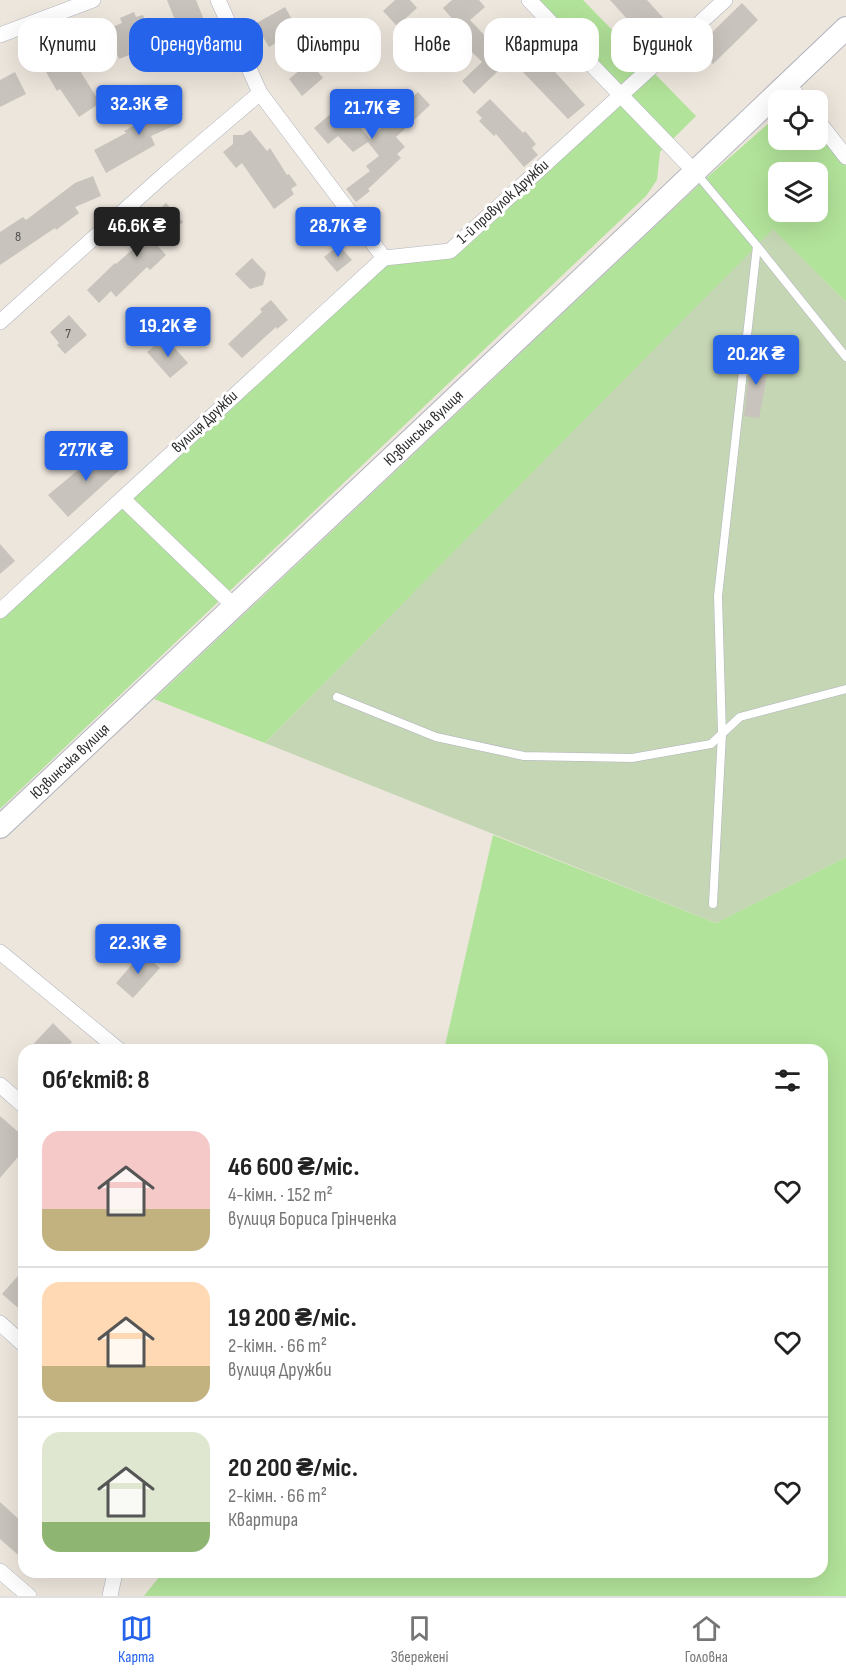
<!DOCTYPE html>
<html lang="uk">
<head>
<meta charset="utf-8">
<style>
  :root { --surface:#fff; --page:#f2f2f2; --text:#222; --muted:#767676; --line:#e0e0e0; --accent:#2563eb }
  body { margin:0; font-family:"Sofia Sans Condensed",sans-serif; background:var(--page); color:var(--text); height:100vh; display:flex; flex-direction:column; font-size:22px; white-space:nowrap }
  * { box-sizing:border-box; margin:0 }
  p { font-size:20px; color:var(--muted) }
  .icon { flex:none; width:33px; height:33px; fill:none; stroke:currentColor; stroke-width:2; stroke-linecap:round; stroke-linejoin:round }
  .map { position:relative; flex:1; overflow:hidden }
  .side { position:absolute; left:18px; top:1044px; width:810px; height:534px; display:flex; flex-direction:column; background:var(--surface); border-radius:18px; box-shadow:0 6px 24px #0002 }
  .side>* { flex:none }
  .guide { position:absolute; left:18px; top:18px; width:810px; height:54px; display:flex; gap:12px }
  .controls { position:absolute; left:768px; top:90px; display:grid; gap:12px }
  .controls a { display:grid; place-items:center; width:60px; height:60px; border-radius:12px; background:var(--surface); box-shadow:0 6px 24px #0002; font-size:30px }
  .price { position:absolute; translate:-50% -51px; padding:0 14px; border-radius:6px; background:var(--accent); color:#fff; font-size:20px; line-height:39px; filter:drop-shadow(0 2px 3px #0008) }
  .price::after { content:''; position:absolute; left:50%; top:36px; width:18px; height:14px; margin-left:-9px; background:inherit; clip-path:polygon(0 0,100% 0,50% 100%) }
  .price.on { background:#222; color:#fff }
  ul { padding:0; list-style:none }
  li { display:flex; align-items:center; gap:18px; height:150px; padding:0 24px }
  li+li { border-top:2px solid var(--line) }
  li span { display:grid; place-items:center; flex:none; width:168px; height:120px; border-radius:18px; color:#555 }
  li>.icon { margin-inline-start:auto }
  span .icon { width:72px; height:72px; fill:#fffc; stroke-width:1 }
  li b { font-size:26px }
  h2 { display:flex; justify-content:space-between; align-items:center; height:72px; padding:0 24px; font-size:26px }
  .tag { padding:0 21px; border-radius:18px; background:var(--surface); box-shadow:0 6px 24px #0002; font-size:21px; line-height:54px }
  .tag.on { background:var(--accent); color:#fff }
  .tab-bar { display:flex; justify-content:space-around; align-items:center; height:84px; border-top:2px solid var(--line); background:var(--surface); font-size:16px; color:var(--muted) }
  .tab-bar a { display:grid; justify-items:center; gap:3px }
  .tab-bar .on { color:var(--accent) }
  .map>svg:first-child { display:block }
</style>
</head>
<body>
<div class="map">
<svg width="846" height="1596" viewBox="0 0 846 1596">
  <rect width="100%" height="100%" fill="#ede6dd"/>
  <g fill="#b2e39a" fill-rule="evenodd">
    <polygon points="529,0 583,0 696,116 660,152 657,180 646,196 0,809 0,611 384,258 450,251 620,96"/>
    <path d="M778,115V140H818V121L846,157V302L773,230L265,743L154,699L703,181ZM778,172H818V212H778Z"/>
    <polygon points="493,835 716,923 846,857 846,1596 144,1596 163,1572 822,1572 822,1050 444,1050"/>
  </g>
  <polygon fill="#c5d6b4" points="773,229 846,302 846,857 716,923 265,743"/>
  <g fill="#c8c3bc">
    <polygon points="167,0 196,0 204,20 187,27 198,53 185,59 176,37 119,59 107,29 122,23 120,18 134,12 136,17 143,15 149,30 175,20"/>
    <polygon points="395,0 410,0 417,8 397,26 383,11"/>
    <polygon points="452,0 479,0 485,7 470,20 489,40 499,31 518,52 474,94 462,81 482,62 464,44 459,48 450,39 461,29 443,8"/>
    <polygon points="610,0 647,0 676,32 655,50"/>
    <polygon points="742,3 758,20 713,64 697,47"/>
    <polygon points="285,7 298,30 269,47 255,24"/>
    <polygon points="65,52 71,63 74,61 100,103 79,117 60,89 57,91 42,65"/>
    <polygon points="534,60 541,67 546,62 585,105 568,119 522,71"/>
    <polygon points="310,62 323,78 302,96 289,79"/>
    <polygon points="15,72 26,94 0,107 0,80"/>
    <polygon points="418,92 430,105 396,137 405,147 397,154 401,158 368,189 370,191 356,202 346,189 370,171 366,166 379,156 368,142 353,152 338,136 328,144 314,128 341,105 370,139"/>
    <polygon points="170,99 173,105 178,103 183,115 177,117 180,123 151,136 155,145 106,173 94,150 126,133 124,131 154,115 150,107"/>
    <polygon points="490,99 523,133 525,131 536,144 532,148 538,155 524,167 496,134 494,136 479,121 482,118 476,112"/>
    <polygon points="250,130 267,151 270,148 287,175 289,174 297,185 291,189 294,194 274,209 242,163 236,168 223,152 233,144 233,135 243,135"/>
    <polygon points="93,176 101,196 75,207 79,213 56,230 55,228 0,265 0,232 23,217 26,220 75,183"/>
    <polygon points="166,203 183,222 157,245 166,255 150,270 147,267 116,297 111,291 99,303 87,290 115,263 116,264 160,225 152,216"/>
    <polygon points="311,212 323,226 309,238 297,223"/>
    <polygon points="339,245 352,260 337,272 324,257"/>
    <polygon points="252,258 266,273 263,285 250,289 235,274"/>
    <polygon points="271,300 288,320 277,329 276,327 242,358 228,344 262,312 260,309"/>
    <polygon points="69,315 87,335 65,354 57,345 59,343 50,332"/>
    <polygon points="165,337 188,363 170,378 147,352"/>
    <polygon points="751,356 770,359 759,418 744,416"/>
    <polygon points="106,447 123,467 68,517 48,495"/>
    <polygon points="0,544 15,561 0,574"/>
    <polygon points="142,953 160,968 133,998 116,983"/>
    <polygon points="53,1023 72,1042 65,1050 28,1050"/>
    <polygon points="0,1116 24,1137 24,1150 0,1178"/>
    <polygon points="24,1269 24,1313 2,1294"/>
    <polygon points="0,1502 24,1524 24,1560 0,1539"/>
  </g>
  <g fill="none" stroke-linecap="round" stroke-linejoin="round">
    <defs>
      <g id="lane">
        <polyline points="696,173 757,246 718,596 722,734 713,904"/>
        <polyline points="757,246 846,357"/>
        <polyline points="337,697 436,737 524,756 632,758 711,744 740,717 846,689"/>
      </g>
      <g id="street">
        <polyline points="218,0 260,93 384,258 450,251 725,0"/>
        <polyline points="529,0 695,172"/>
        <polyline points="0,35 93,0"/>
        <polyline points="788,84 801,100"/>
        <polyline points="818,121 846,157"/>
        <polyline points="0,322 166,173 260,93"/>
        <polyline points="123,499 234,606"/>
        <path d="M0,611C129,494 255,375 384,258"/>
        <polyline points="0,952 119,1050"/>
        <polyline points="0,1085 24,1106"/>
        <polyline points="0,1323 24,1345"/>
        <polyline points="0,1571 29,1596"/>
        <polyline points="110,1596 115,1572"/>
      </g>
      <g id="secondary">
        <path id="s1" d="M0,827L643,221L846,28"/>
      </g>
    </defs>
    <use href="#lane" stroke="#b1b3be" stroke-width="9"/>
    <use href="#street" stroke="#b1b3be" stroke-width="16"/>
    <use href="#secondary" stroke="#b1b3be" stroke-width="24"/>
    <use href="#lane" stroke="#fff" stroke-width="8"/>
    <use href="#street" stroke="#fff" stroke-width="15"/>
    <use href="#secondary" stroke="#fff" stroke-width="22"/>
  </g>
  <g text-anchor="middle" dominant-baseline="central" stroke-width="6" stroke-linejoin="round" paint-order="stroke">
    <g font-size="14" fill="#52514f">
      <text x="18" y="236">8</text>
      <text x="68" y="333">7</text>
    </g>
    <g font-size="16" fill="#2b2b2b" stroke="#fff">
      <text transform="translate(503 202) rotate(-42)">1-й провулок Дружби</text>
      <text transform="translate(205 422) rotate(-43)">вулиця Дружби</text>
      <text stroke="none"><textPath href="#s1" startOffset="582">Юзвинська вулиця</textPath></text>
      <text stroke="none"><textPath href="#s1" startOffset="96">Юзвинська вулиця</textPath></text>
    </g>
  </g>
</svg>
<div class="controls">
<a><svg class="icon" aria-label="locate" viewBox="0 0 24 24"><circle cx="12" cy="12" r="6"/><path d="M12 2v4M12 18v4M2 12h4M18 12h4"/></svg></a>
<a><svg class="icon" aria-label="layers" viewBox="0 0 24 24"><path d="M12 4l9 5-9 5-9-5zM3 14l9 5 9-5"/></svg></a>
</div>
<b class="price" style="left:139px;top:136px">32.3K ₴</b>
<b class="price" style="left:372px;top:140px">21.7K ₴</b>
<b class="price on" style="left:137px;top:258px">46.6K ₴</b>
<b class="price" style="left:338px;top:258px">28.7K ₴</b>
<b class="price" style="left:168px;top:358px">19.2K ₴</b>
<b class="price" style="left:756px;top:386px">20.2K ₴</b>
<b class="price" style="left:86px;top:482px">27.7K ₴</b>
<b class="price" style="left:138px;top:975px">22.3K ₴</b>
<div class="guide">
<a class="tag">Купити</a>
<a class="tag on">Орендувати</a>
<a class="tag">Фільтри</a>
<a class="tag">Нове</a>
<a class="tag">Квартира</a>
<a class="tag">Будинок</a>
</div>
<section class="side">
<h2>Об’єктів: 8<svg class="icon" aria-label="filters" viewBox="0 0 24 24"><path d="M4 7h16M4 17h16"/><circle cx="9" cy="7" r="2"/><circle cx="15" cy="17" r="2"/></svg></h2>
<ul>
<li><span style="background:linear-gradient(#f6c9c9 65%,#c2b280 0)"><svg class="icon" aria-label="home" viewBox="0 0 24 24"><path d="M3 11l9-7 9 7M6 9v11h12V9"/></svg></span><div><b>46 600 ₴/міс.</b><p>4-кімн. · 152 m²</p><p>вулиця Бориса Грінченка</p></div><svg class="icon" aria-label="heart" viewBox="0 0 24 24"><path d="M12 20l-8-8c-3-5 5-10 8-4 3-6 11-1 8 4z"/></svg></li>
<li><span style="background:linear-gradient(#ffd9b3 70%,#c2b280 0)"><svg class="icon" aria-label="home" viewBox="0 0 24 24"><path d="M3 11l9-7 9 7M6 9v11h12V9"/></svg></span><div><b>19 200 ₴/міс.</b><p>2-кімн. · 66 m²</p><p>вулиця Дружби</p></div><svg class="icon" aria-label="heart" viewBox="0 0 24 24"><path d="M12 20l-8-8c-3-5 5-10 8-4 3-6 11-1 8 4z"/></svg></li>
<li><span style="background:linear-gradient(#dfe7d0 75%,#8fb573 0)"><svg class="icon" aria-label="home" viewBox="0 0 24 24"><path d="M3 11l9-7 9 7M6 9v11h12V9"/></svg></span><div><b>20 200 ₴/міс.</b><p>2-кімн. · 66 m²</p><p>Квартира</p></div><svg class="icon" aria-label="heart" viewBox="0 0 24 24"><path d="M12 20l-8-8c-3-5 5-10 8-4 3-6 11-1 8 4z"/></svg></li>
</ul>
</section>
</div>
<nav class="tab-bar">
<a class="on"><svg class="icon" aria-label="map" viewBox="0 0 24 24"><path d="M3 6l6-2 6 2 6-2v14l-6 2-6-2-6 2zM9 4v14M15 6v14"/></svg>Карта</a>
<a><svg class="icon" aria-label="saved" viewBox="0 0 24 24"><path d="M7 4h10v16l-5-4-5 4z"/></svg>Збережені</a>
<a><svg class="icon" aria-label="home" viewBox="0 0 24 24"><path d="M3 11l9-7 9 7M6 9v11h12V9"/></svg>Головна</a>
</nav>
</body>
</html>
